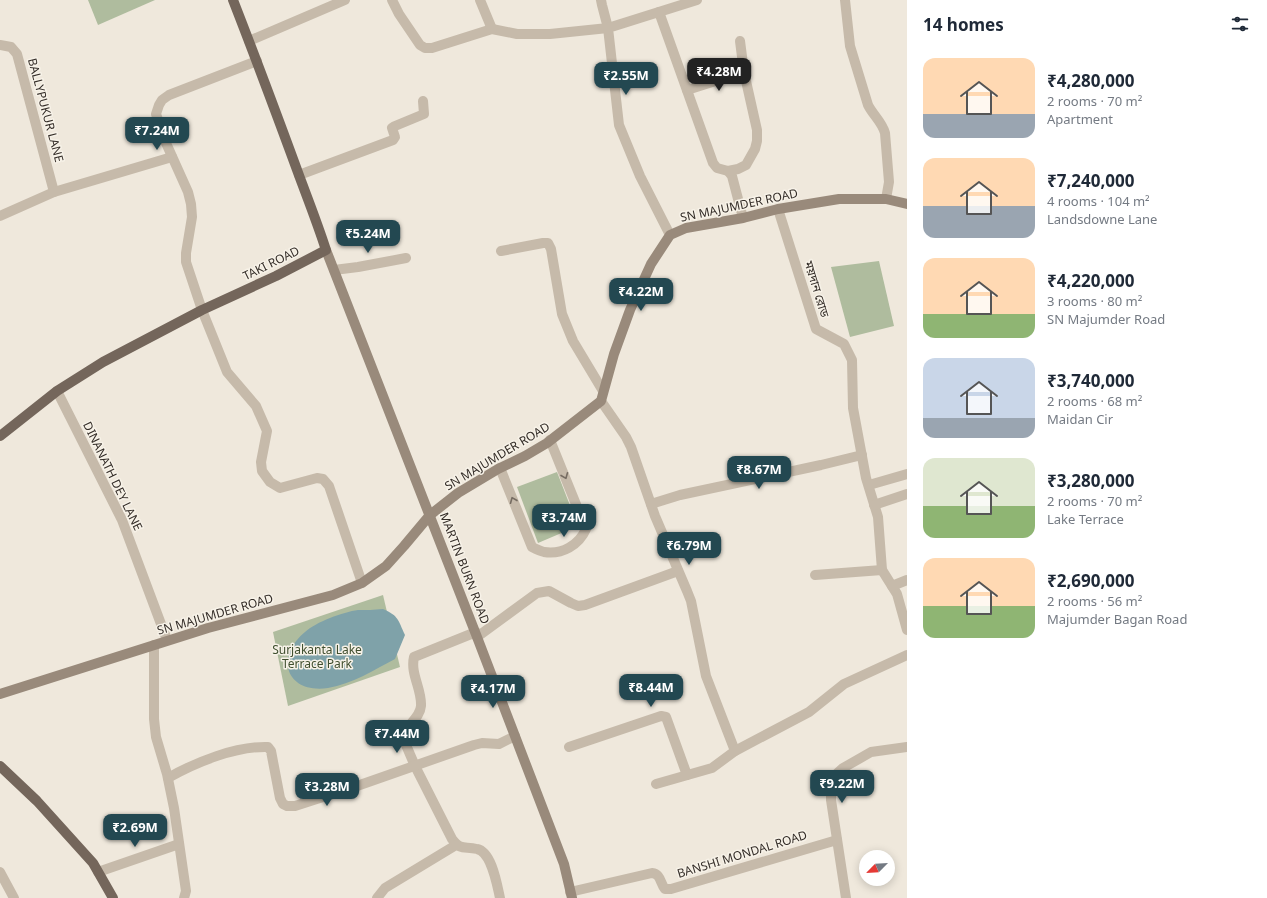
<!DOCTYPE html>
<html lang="en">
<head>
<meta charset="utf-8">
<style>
  :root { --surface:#fff; --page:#f2f2f3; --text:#1f2937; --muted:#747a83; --accent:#234851 }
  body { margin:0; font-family:"Noto Sans","Noto Sans Bengali",sans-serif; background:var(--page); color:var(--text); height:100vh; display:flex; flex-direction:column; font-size:15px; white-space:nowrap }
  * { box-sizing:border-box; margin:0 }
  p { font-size:13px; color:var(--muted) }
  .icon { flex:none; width:22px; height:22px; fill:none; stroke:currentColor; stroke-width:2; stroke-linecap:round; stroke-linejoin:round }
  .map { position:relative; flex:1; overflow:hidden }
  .side { display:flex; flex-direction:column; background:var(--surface); width:360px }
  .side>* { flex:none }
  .needle { width:26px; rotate:246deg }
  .tools { position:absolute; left:859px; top:850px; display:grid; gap:8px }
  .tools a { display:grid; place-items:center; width:36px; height:36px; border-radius:50%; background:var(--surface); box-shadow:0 2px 10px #0003; font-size:20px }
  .price { position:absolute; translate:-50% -34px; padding:0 9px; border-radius:8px; background:var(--accent); color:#fff; font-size:13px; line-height:26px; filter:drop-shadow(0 1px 2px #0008) }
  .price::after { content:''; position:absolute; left:50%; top:24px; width:12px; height:9px; margin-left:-6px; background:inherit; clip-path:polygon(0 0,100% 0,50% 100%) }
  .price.active { background:#222; color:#fff }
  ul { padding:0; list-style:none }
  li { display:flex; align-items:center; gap:12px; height:100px; padding:0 16px }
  li span { display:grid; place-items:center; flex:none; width:112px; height:80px; border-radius:12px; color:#555 }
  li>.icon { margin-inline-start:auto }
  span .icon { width:48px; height:48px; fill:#fffc; stroke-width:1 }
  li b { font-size:17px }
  h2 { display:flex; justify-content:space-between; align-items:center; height:48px; padding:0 16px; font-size:17px }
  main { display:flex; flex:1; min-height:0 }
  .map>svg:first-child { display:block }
</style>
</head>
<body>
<main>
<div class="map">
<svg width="907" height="898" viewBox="0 0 907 898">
  <rect width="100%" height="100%" fill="#efe8dc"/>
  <g fill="#afbc9e">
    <polygon points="88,0 155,0 98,25"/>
    <polygon points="879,261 894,326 850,337 831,267"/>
    <polygon points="557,472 578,526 538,543 517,487"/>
    <polygon points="383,595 400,667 288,706 273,632"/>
  </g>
  <path fill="#7fa2a9" d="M383,609C399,616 398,620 405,635L395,659C374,670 352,684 328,688C287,694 274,658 305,632C316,622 343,612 358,610C366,610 374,610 383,609Z"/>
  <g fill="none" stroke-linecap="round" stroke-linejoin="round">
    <g stroke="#c6baaa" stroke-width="10">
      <polyline points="392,0 399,14 420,45 425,48 432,48 492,29 517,34 550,34 608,28 602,5 601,0"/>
      <polyline points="480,0 492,29"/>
      <path d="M845,0L850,46L868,105C873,115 882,122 885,133L889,182L886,199"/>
      <polyline points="659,12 713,163 717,168 728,171 732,176 743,218"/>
      <polyline points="249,41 345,0"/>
      <polyline points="0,45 11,47 17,54 54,192"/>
      <polyline points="257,61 169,95 162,100 159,105 156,114 166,143 188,192 191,204 192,217 186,253 186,262 202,310 227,372 256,406 267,431 261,462 262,471 270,482 280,488 317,478 323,479 329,486 362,583"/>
      <polyline points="687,90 744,72"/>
      <polyline points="728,171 738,169 746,165 755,149 757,141 757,130 744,72 740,41"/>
      <polyline points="299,175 393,140 395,137 392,128 395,126 424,114 423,101"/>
      <polyline points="778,209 816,329 844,344 852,360 853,408 866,478 878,517 882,570 897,594 907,630"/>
      <polyline points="0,216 54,192 172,157"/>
      <polyline points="670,235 640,176 619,125 608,28 697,0"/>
      <polyline points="501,251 543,243 548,243 551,249 562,314 573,341 603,391"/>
      <polyline points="334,270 358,267 406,258"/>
      <polyline points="57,391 122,520 167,640"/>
      <polyline points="601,401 626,437 631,447 655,516 687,591 691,601 706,676 735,751"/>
      <path d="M500,468L532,547C536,549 540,551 544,552C562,555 579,545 586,529L550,440"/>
      <polyline points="869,485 907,474"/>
      <polyline points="651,504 680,495 821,465 862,455"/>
      <polyline points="874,505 907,494"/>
      <polyline points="815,575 882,570"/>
      <polyline points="892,586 907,580"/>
      <path d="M476,632L414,657C410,674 422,689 421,706C420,719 404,726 403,738L415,766L452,839C461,851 464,846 477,849C492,852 497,885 500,898"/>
      <polyline points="477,637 537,593 549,591 571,603 578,606 585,605 678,571"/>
      <polyline points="154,645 154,719 156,737 167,774 174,808 186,891 184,898"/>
      <polyline points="569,747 661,716 666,717 687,775"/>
      <path d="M168,778C196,762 236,746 268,747L271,751L280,798L283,804L287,806H295L357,786L474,745L482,743L499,744L515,736"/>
      <polyline points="656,784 712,768 735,751 809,712 844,684 907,655"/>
      <polyline points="0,872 14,898"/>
      <polyline points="98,872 179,844"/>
      <path d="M570,892L652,873C661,874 660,883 665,889H671L837,840"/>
      <polyline points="377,898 385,888 456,845"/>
    </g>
    <polyline stroke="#c6baaa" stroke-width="10" points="846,898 831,800 831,779 843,768 871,752 907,747"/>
    <g stroke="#998a7b" stroke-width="10">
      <polyline points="326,250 477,637 564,864 572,898"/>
      <polyline points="0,694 208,628 333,595 362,583 386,566 404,546 430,515 458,493 498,469 525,456 547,443 601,401 614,354 630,310 651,264 670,235 686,228 743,218 778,209 839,199 886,199 907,204"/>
    </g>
    <g stroke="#74665b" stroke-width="10">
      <path d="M0,436L57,391L103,362L202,310L276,276L326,250C318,225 309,202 300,178C278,118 256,59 233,0"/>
      <polyline points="0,766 37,801 93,863 113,898"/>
    </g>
  </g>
  <defs><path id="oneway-chevron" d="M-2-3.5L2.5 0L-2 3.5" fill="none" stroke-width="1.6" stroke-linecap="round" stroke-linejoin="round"/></defs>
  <g stroke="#766c62">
    <use href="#oneway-chevron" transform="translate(565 476) rotate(68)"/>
    <use href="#oneway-chevron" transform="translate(513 500) rotate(-112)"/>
  </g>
  <g text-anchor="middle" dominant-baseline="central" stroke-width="3" stroke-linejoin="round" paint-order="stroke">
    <g font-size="12" fill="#342d28" stroke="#f7f2e8">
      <text transform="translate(46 110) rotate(75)">BALLYPUKUR LANE</text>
      <text transform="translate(739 205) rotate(-12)">SN MAJUMDER ROAD</text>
      <text transform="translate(271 263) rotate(-26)">TAKI ROAD</text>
      <text transform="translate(817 289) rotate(73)">ময়দান রোড</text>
      <text transform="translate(497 456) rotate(-31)">SN MAJUMDER ROAD</text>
      <text transform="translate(113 476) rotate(64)">DINANATH DEY LANE</text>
      <text transform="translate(465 568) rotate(69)">MARTIN BURN ROAD</text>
      <text transform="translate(215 614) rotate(-16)">SN MAJUMDER ROAD</text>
      <text transform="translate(742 854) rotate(-17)">BANSHI MONDAL ROAD</text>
    </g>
    <g font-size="12" fill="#404f2f" stroke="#f7f2e8">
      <text x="317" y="649">Surjakanta Lake<tspan x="317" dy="14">Terrace Park</tspan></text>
    </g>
  </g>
</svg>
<div class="tools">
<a><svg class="needle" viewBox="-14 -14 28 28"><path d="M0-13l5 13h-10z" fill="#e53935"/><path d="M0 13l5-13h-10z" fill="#747a83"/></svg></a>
</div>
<b class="price active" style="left:719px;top:92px">₹4.28M</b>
<b class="price" style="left:626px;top:96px">₹2.55M</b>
<b class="price" style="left:157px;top:151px">₹7.24M</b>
<b class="price" style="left:368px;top:254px">₹5.24M</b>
<b class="price" style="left:641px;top:312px">₹4.22M</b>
<b class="price" style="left:759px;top:490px">₹8.67M</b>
<b class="price" style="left:564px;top:538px">₹3.74M</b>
<b class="price" style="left:689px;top:566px">₹6.79M</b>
<b class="price" style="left:651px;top:708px">₹8.44M</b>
<b class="price" style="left:493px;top:709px">₹4.17M</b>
<b class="price" style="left:397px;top:754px">₹7.44M</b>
<b class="price" style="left:842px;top:804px">₹9.22M</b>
<b class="price" style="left:327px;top:807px">₹3.28M</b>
<b class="price" style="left:135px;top:848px">₹2.69M</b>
</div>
<section class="side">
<h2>14 homes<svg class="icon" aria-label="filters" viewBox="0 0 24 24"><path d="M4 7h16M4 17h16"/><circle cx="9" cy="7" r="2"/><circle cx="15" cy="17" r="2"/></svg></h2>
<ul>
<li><span style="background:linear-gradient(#ffd9b3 70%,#9aa5b1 0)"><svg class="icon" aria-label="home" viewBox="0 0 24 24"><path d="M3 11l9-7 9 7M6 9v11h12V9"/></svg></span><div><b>₹4,280,000</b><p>2 rooms · 70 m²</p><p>Apartment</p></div></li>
<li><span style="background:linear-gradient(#ffd9b3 60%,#9aa5b1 0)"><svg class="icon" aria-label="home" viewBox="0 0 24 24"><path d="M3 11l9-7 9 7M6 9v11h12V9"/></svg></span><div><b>₹7,240,000</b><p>4 rooms · 104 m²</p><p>Landsdowne Lane</p></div></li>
<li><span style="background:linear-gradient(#ffd9b3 70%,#8fb573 0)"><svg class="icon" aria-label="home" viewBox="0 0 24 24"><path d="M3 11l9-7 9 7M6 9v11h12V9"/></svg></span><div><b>₹4,220,000</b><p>3 rooms · 80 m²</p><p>SN Majumder Road</p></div></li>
<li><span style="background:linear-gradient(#c9d6e8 75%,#9aa5b1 0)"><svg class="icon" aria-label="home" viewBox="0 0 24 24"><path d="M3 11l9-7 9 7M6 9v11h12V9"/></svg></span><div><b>₹3,740,000</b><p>2 rooms · 68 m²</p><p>Maidan Cir</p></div></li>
<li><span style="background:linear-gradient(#dfe7d0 60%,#8fb573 0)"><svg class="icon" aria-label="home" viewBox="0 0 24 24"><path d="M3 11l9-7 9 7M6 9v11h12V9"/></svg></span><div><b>₹3,280,000</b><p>2 rooms · 70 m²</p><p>Lake Terrace</p></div></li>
<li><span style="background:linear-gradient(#ffd9b3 60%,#8fb573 0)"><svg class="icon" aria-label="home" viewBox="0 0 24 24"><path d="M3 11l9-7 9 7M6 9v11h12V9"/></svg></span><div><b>₹2,690,000</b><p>2 rooms · 56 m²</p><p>Majumder Bagan Road</p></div></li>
</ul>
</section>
</main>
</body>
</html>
